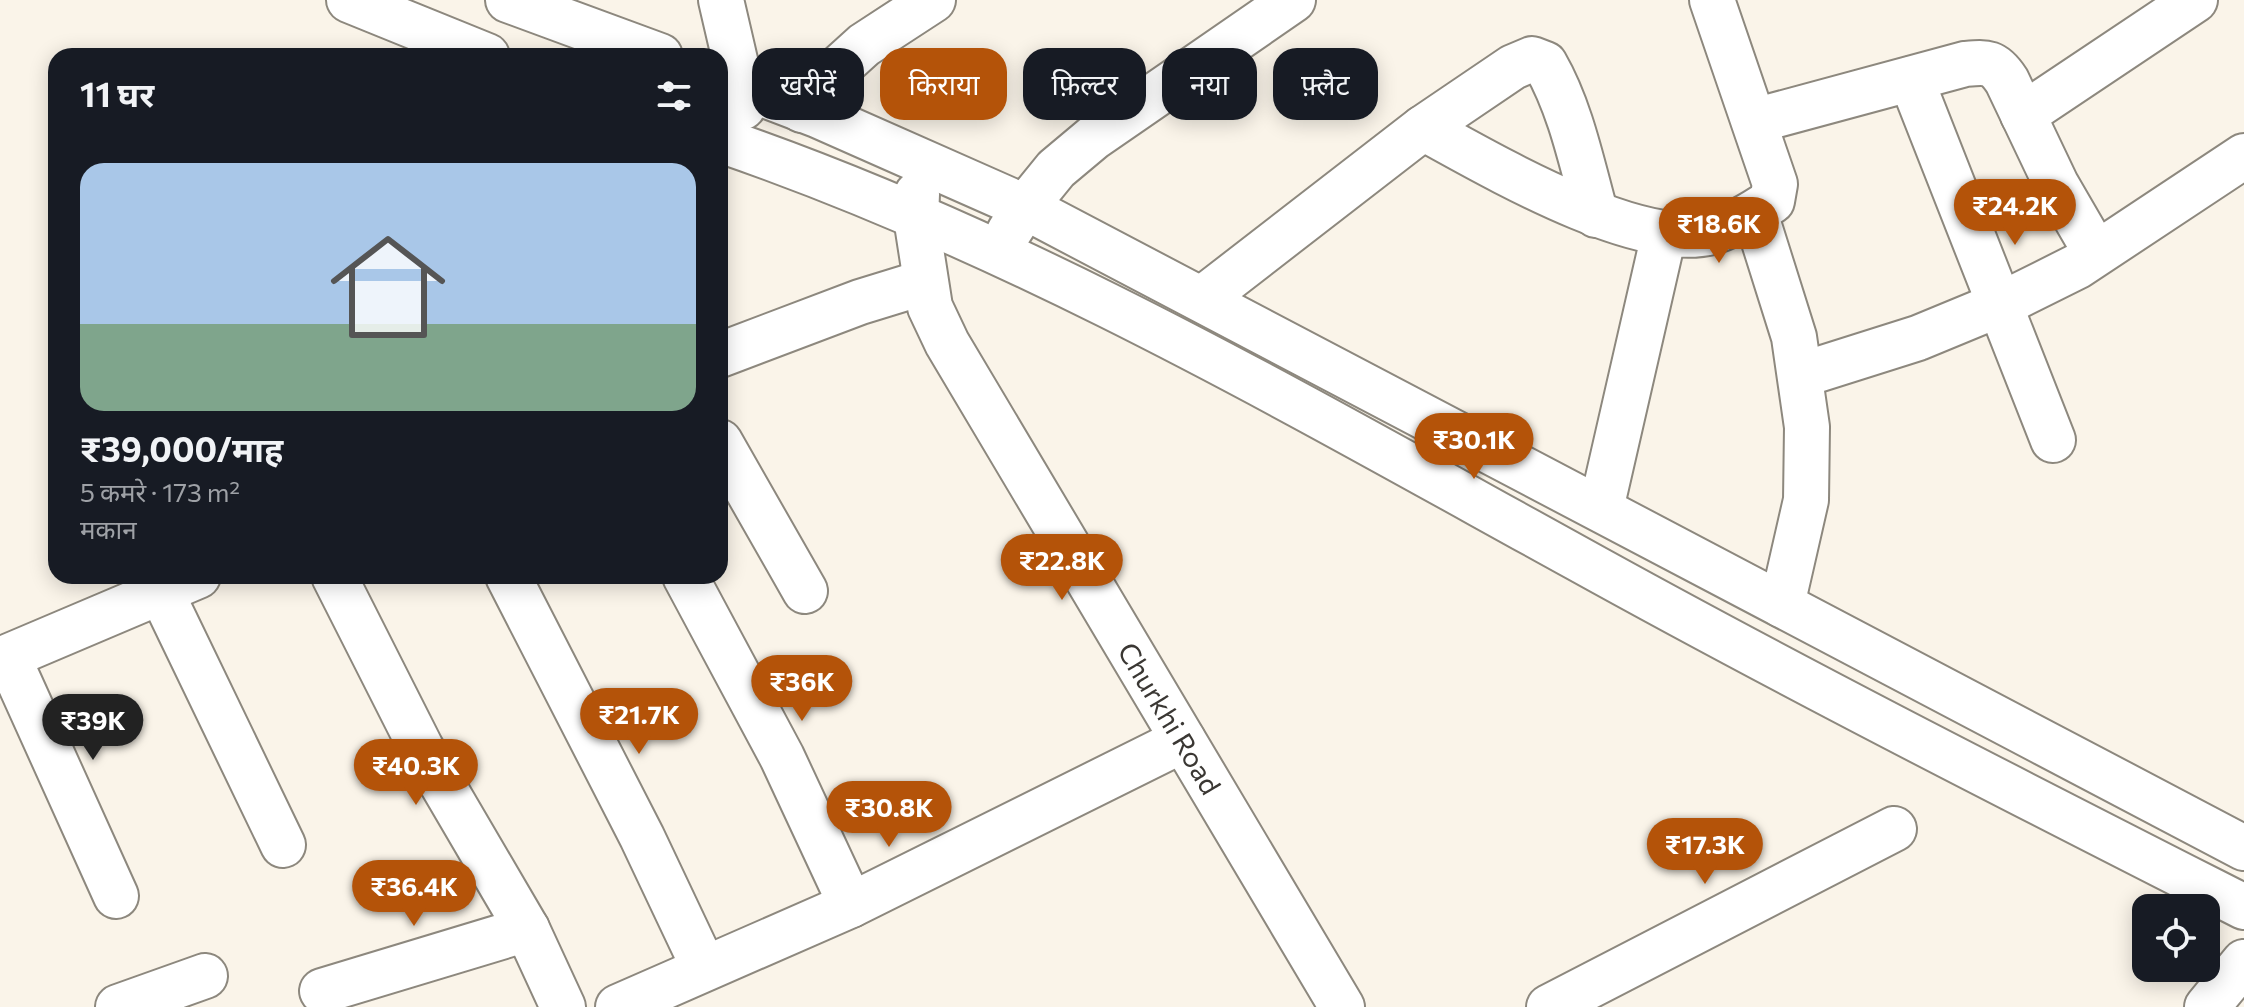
<!DOCTYPE html>
<html lang="hi">
<head>
<meta charset="utf-8">
<style>
  :root { --surface:#171b24; --page:#242831; --text:#f1f3f6; --muted:#9ea1a6; --line:#363941; --accent:#b45309 }
  body { margin:0; font-family:Commissioner,"Noto Sans Devanagari",sans-serif; background:var(--page); color:var(--text); height:100vh; display:flex; flex-direction:column; font-size:30px; white-space:nowrap }
  * { box-sizing:border-box; margin:0 }
  p { font-size:26px; color:var(--muted) }
  .icon { flex:none; width:44px; height:44px; fill:none; stroke:currentColor; stroke-width:2; stroke-linecap:round; stroke-linejoin:round }
  .map { position:relative; flex:1; overflow:hidden }
  .side { position:absolute; left:48px; top:48px; width:680px; height:536px; display:flex; flex-direction:column; background:var(--surface); border-radius:24px; box-shadow:0 4px 20px #0003 }
  .side>* { flex:none }
  .top-card { position:absolute; left:752px; top:48px; width:760px; height:72px; display:flex; gap:16px }
  .controls { position:absolute; left:2132px; top:894px; display:grid; gap:16px }
  .controls a { display:grid; place-items:center; width:88px; height:88px; border-radius:16px; background:var(--surface); box-shadow:0 4px 20px #0003; font-size:40px }
  .price { position:absolute; translate:-50% -68px; padding:0 18px; border-radius:28px; background:var(--accent); color:#fff; font-size:26px; line-height:52px; filter:drop-shadow(0 2px 4px #0008) }
  .price::after { content:''; position:absolute; left:50%; top:48px; width:24px; height:18px; margin-left:-12px; background:inherit; clip-path:polygon(0 0,100% 0,50% 100%) }
  .price.on { background:#222; color:#fff }
  ul { padding:0; list-style:none }
  li { display:grid; align-content:center; gap:16px; height:424px; padding:0 32px }
  li+li { border-top:2px solid var(--line) }
  li span { display:grid; place-items:center; height:248px; border-radius:24px; color:#555 }
  li>.icon { margin-inline-start:auto }
  span .icon { width:144px; height:144px; fill:#fffc; stroke-width:1 }
  li b { font-size:34px }
  h2 { display:flex; justify-content:space-between; align-items:center; height:96px; padding:0 32px; font-size:34px }
  .pill { padding:0 28px; border-radius:24px; background:var(--surface); box-shadow:0 4px 20px #0003; font-size:28px; line-height:72px }
  .pill.on { background:var(--accent); color:#fff }
  .map>svg:first-child { display:block }
</style>
</head>
<body>
<div class="map">
<svg width="2244" height="1007" viewBox="0 0 2244 1007">
  <rect width="100%" height="100%" fill="#faf4e9"/>
  <g fill="none" stroke-linecap="round" stroke-linejoin="round">
    <defs>
      <g id="minor">
        <polyline points="349,0 487,56"/>
        <polyline points="508,0 660,56"/>
        <polyline points="721,0 741,86 743,107"/>
        <polyline points="720,78 817,115 1025,207 2244,848"/>
        <polyline points="1911,79 2053,440"/>
        <polyline points="802,110 832,74 864,45 933,0"/>
        <polyline points="2023,115 2195,0"/>
        <path d="M1754,121L1965,64C1987,62 1994,61 2007,81L2056,184L2096,253"/>
        <path d="M1423,128C1489,164 1638,252 1712,232C1733,226 1754,213 1772,201L1775,184L1712,0"/>
        <path d="M720,140C1021,243 1297,404 1575,557C1795,679 2020,793 2244,907"/>
        <polyline points="917,194 916,217 930,307 947,343 1342,1007"/>
        <polyline points="1755,213 1794,337 1807,427 1806,500 1782,605"/>
        <polyline points="1009,232 1025,207 1056,169 1093,138 1293,0"/>
        <path d="M1202,299L1423,128L1513,67L1532,59L1545,64C1571,109 1582,165 1596,215"/>
        <polyline points="720,355 860,302 925,282"/>
        <polyline points="1801,375 1918,338 2010,300 2078,266 2244,156"/>
        <polyline points="720,442 805,591"/>
        <polyline points="1601,509 1664,234"/>
        <polyline points="334,576 421,748 527,929 563,1007"/>
        <polyline points="508,576 642,837 704,968"/>
        <polyline points="685,576 782,757 851,905"/>
        <polyline points="161,592 283,845"/>
        <polyline points="8,657 116,896"/>
        <polyline points="0,660 198,576"/>
        <polyline points="322,991 527,929"/>
        <polyline points="118,1007 205,976"/>
        <polyline points="618,1007 851,905 1183,740"/>
        <polyline points="1549,1007 1894,829"/>
        <polyline points="2207,1007 2244,962"/>
      </g>
    </defs>
    <use href="#minor" stroke="#8d887e" stroke-width="48"/>
    <use href="#minor" stroke="#fff" stroke-width="44"/>
  </g>
  <g text-anchor="middle" dominant-baseline="central" stroke-width="7" stroke-linejoin="round" paint-order="stroke">
    <g font-size="28" fill="#3a3733" stroke="#fff">
      <text transform="translate(1170 718) rotate(59)">Churkhi Road</text>
    </g>
  </g>
</svg>
<div class="controls">
<a><svg class="icon" aria-label="locate" viewBox="0 0 24 24"><circle cx="12" cy="12" r="6"/><path d="M12 2v4M12 18v4M2 12h4M18 12h4"/></svg></a>
</div>
<b class="price" style="left:2015px;top:247px">₹24.2K</b>
<b class="price" style="left:1719px;top:265px">₹18.6K</b>
<b class="price" style="left:1474px;top:481px">₹30.1K</b>
<b class="price" style="left:1062px;top:602px">₹22.8K</b>
<b class="price" style="left:802px;top:723px">₹36K</b>
<b class="price" style="left:639px;top:756px">₹21.7K</b>
<b class="price on" style="left:93px;top:762px">₹39K</b>
<b class="price" style="left:416px;top:807px">₹40.3K</b>
<b class="price" style="left:889px;top:849px">₹30.8K</b>
<b class="price" style="left:1705px;top:886px">₹17.3K</b>
<b class="price" style="left:414px;top:928px">₹36.4K</b>
<div class="top-card">
<a class="pill">खरीदें</a>
<a class="pill on">किराया</a>
<a class="pill">फ़िल्टर</a>
<a class="pill">नया</a>
<a class="pill">फ़्लैट</a>
</div>
<section class="side">
<h2>11 घर<svg class="icon" aria-label="filters" viewBox="0 0 24 24"><path d="M4 7h16M4 17h16"/><circle cx="9" cy="7" r="2"/><circle cx="15" cy="17" r="2"/></svg></h2>
<ul>
<li><span style="background:linear-gradient(#a9c7e8 65%,#7fa58c 0)"><svg class="icon" aria-label="home" viewBox="0 0 24 24"><path d="M3 11l9-7 9 7M6 9v11h12V9"/></svg></span><div><b>₹39,000/माह</b><p>5 कमरे · 173 m²</p><p>मकान</p></div></li>
</ul>
</section>
</div>
</body>
</html>
